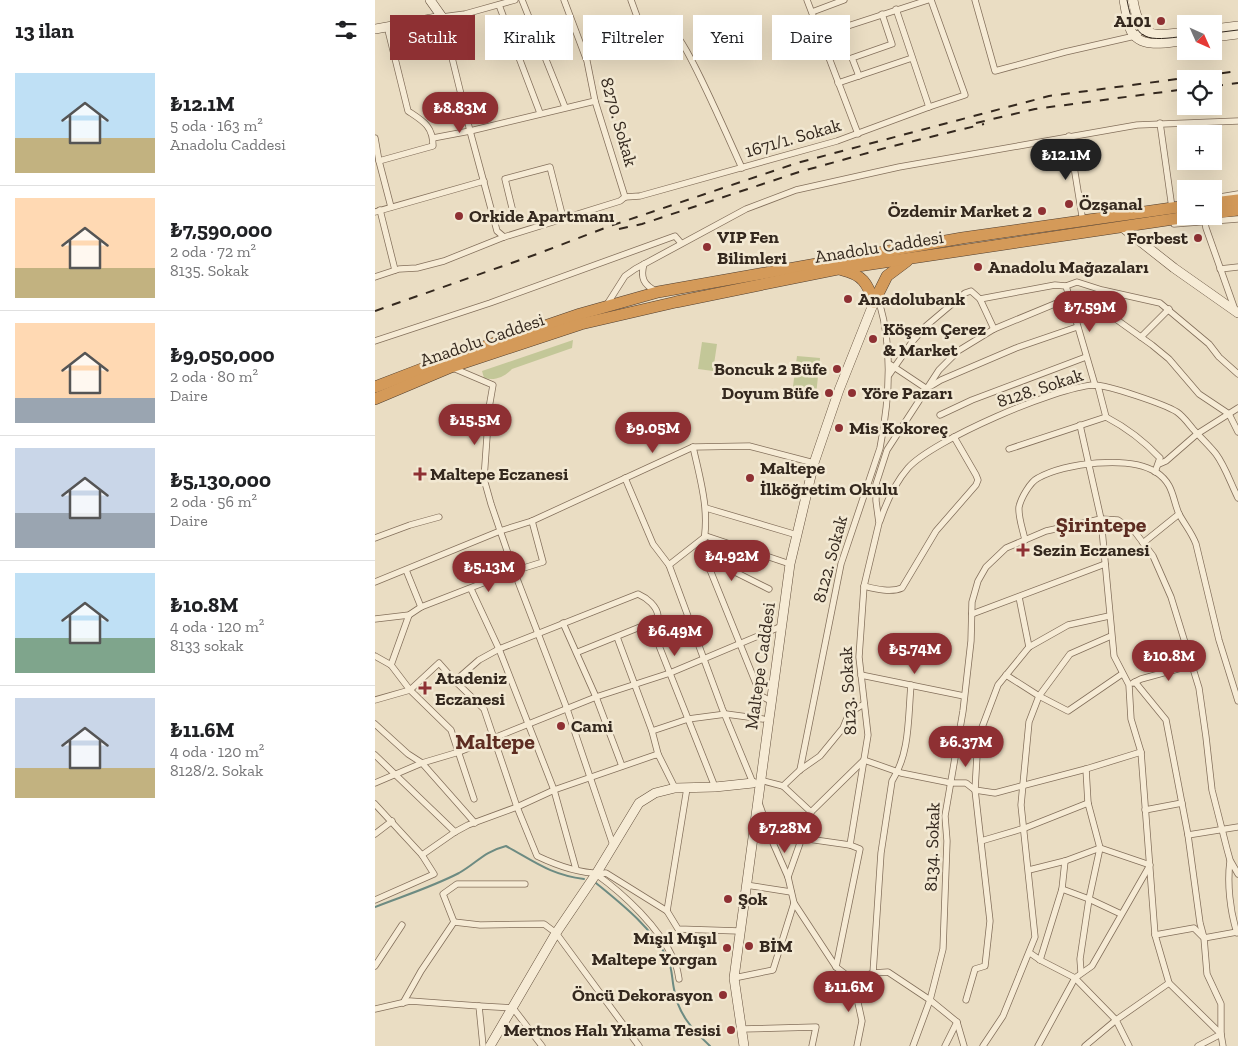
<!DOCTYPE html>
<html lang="tr">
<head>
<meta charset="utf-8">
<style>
  :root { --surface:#fff; --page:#f6f6f6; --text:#202124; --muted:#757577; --line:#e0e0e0; --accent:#8e3033 }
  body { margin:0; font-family:"Zilla Slab",serif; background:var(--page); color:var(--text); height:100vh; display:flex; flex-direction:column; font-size:19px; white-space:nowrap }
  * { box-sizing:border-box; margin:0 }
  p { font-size:16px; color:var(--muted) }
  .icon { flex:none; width:28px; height:28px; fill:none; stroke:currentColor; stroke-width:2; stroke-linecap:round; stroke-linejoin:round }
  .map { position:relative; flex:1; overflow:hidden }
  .drawer { display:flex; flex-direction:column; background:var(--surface); width:375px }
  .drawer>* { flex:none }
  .hud { position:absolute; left:15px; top:15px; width:475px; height:45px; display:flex; gap:10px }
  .needle { width:32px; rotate:135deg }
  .controls { position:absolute; left:802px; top:15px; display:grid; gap:10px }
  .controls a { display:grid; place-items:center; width:45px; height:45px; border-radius:0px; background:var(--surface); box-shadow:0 5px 20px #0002; font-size:25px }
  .price { position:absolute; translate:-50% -42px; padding:0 11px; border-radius:18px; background:var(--accent); color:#fff; font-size:16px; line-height:32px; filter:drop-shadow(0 1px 2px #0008) }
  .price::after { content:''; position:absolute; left:50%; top:30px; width:15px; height:11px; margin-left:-8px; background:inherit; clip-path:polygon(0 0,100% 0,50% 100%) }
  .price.on { background:#222; color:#fff }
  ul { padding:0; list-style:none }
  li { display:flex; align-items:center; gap:15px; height:125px; padding:0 15px }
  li+li { border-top:1px solid var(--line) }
  li span { display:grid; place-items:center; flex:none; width:140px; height:100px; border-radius:0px; color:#555 }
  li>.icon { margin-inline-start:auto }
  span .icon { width:60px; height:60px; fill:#fffc; stroke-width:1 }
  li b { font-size:21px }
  h2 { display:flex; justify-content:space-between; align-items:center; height:60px; padding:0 15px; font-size:21px }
  .chip { padding:0 18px; border-radius:0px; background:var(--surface); box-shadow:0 5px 20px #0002; font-size:18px; line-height:45px }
  .chip.on { background:var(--accent); color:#fff }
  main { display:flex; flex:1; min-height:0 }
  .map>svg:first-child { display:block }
</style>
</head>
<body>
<main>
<section class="drawer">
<h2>13 ilan<svg class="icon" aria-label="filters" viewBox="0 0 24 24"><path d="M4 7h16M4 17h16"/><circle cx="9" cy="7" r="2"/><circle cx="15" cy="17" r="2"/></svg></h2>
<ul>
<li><span style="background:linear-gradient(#bfe0f5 65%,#c2b280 0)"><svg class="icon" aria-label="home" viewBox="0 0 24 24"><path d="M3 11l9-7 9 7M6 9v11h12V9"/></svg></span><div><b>₺12.1M</b><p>5 oda · 163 m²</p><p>Anadolu Caddesi</p></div></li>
<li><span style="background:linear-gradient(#ffd9b3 70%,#c2b280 0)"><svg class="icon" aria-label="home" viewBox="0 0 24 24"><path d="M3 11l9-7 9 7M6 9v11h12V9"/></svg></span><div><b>₺7,590,000</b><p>2 oda · 72 m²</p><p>8135. Sokak</p></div></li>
<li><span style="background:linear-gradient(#ffd9b3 75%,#9aa5b1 0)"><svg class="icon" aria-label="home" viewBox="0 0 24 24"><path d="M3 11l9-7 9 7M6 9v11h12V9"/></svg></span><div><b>₺9,050,000</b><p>2 oda · 80 m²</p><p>Daire</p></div></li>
<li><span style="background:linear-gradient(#c9d6e8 65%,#9aa5b1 0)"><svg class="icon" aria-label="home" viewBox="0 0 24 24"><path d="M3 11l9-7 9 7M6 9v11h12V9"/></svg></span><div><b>₺5,130,000</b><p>2 oda · 56 m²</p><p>Daire</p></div></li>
<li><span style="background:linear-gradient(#bfe0f5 65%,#7fa58c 0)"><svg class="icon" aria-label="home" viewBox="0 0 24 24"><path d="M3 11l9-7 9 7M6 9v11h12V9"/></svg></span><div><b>₺10.8M</b><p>4 oda · 120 m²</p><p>8133 sokak</p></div></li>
<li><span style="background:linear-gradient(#c9d6e8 70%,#c2b280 0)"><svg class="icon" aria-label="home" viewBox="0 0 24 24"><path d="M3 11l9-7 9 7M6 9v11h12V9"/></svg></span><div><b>₺11.6M</b><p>4 oda · 120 m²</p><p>8128/2. Sokak</p></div></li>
</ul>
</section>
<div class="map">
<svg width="863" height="1046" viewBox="0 0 863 1046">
  <rect width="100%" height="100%" fill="#eaddc3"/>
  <g fill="#c3c798">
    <path d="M198,340L197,348L137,369C129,377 120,381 109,378L107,371Z"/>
    <polygon points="327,342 342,344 338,371 323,369"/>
    <polygon points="422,356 445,358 441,395 417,394"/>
  </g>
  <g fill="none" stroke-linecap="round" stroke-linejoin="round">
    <g stroke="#6d8b82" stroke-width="2">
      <path d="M221,883C248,905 276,927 293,959C297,967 297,980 299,989C303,1014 317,1029 335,1046"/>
      <path d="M0,907C28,896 57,887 84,873C102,863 108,852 131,846C160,862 176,875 209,879"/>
    </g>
    <defs>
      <g id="street">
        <polyline points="147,0 190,107"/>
        <polyline points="189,0 212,61 220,101 250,197"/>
        <path d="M256,0L268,33L271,37L277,38L298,32C310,37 358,149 367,168"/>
        <polyline points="432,0 483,134"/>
        <polyline points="600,0 620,71 690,52 760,36 769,29"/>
        <polyline points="124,5 165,113"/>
        <polyline points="521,9 554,107"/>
        <polyline points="437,12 469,0"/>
        <polyline points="445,35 553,0"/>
        <polyline points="484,76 477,58 517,44 507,14"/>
        <polyline points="463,83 537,58"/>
        <polyline points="785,123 797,208"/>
        <polyline points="694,136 708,222"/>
        <polyline points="0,138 4,161 16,207"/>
        <polyline points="58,138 95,131 220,101"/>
        <path d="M4,161L58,146C58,126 48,121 33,111L12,26"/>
        <polyline points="250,197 265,196 462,141 554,107 590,95 556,0"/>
        <polyline points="845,197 863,194"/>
        <polyline points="5,210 20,270"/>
        <polyline points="0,212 109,181"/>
        <polyline points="138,212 130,179 175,167 188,218"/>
        <polyline points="830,223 831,228 859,307"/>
        <polyline points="799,224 863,219"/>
        <polyline points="129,237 122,231 95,131 67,17 90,14 140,0"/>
        <path d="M269,264C265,278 269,285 281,291"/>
        <polyline points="845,269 863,267"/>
        <polyline points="0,277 24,269 42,268 69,261 129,237 245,201 250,197"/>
        <polyline points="691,286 720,385"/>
        <polyline points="605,299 619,329"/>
        <polyline points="231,306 250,276 260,269 371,209 421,190 524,167 762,125 863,121"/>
        <polyline points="766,337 794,309"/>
        <polyline points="0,341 115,303 300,236 306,243"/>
        <polyline points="516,365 552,389"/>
        <polyline points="78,368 118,385 114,408 109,479 116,504 139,571 192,709 238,845"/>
        <polyline points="514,375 537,342 551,326 590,293 596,291 605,299 680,285 691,286 702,282 727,290 785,303 834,344 844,357 863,374"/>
        <polyline points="556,386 566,380 641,348 702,327"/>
        <polyline points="723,386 731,417"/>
        <polyline points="565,415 597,400 711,357"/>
        <polyline points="705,425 726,519 739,656 754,685 756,719 766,752 780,935 794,983 846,1034 848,1046"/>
        <path d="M318,447C326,482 336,515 327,550L386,696L396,701"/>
        <path d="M634,449L731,417C752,428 769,441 785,458L780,472"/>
        <polyline points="784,464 791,461 822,434 863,408"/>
        <polyline points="250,478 278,544 294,565 331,536 415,564"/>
        <polyline points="331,508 422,535"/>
        <path d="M505,521C511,503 520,483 533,468C558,440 681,387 719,385C733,385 789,404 802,412C808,416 813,423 818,429C825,437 834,445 841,454C850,466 856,484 863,498"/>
        <polyline points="0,538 35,525 64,517"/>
        <path d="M650,540C648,530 643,517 644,507C646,498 655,482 663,478C690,463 754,455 781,472C799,484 797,498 804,514C810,525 817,533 821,544L844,640L863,701"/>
        <polyline points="768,543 804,514"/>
        <polyline points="330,557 394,589"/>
        <polyline points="294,565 347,708 378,783"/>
        <polyline points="31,570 46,607"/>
        <polyline points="0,582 125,531 157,521 318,447 374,446 439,463"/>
        <path d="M489,586C501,589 516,593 527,588L561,531L601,485L603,480L601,475L579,437"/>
        <polyline points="96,589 124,649 179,790 201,869"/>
        <polyline points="644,597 654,647"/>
        <polyline points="597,614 730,564"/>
        <polyline points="0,619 34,615 46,607 139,571 168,562 157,521"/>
        <polyline points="188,623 221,697 247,766"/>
        <polyline points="281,635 315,622"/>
        <polyline points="203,652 275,623 340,787"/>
        <polyline points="0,656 16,665 35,690 76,730 99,799"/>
        <polyline points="16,665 34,615"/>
        <polyline points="486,675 589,696"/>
        <polyline points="631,675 664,696 693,711 747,674"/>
        <path d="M80,681L104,660L124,649L263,594C272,598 282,606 283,616L275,623"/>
        <polyline points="760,682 791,720 813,835 825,923 829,938 862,932"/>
        <polyline points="758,683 766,679 817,665"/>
        <path d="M0,700L35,690L64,663L80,681L109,709L142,807L162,856C183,866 207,875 231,873L292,911"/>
        <polyline points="0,724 33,754 47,763 100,823"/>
        <polyline points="277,731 313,719 351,714 388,719"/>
        <polyline points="0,755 80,832"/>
        <polyline points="281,755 283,754 300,788"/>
        <path d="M425,770L466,564L505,448C514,402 518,350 505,305L499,302"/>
        <polyline points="385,780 408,786 436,812 489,760 526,773 576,783 591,783 600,790 620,793 711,769 766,752"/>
        <polyline points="0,783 47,763 84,752 221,697 295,673 407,626"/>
        <polyline points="408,786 425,770 445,756 468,728 474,713 489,704"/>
        <polyline points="312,788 292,911 303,929 364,931"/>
        <polyline points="384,803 398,843 413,877 419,903 461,967 478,980 498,973 513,972 555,1000 582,1022 589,1046"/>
        <polyline points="0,804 47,855 59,874 0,900"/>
        <polyline points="770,810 807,803"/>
        <polyline points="0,834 17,821"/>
        <polyline points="813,835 863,827"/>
        <polyline points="426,838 475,845"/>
        <polyline points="606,841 650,828 713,803"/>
        <polyline points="47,855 80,832 93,825 142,807 179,790 283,754 277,731 242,637"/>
        <path d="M855,861C852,883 855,911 862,933"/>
        <polyline points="654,870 690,861 725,848 775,865 717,966 700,978 663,1046"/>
        <path d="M221,874C250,895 284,927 299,960C302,966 303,973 304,979"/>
        <polyline points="413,877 436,812"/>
        <polyline points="371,885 416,892"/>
        <polyline points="687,889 714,899 746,914"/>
        <polyline points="79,922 105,925 169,924 181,933 264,1046"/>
        <polyline points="79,922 68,894 82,884 150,884"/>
        <polyline points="780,935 819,928 829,938 832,974 846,1004 846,1034 823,1046"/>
        <polyline points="655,953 665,960 700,978 741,1020 710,1046"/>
        <polyline points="665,960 687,889 690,861"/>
        <polyline points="0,966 27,925"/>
        <polyline points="461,967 485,849 475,845 493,735 484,657 489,586 504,523 501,501 501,484 512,450 564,370 583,351 619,329 694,298 708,301 738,317 777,345 794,359 824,394 854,414 863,432"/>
        <polyline points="706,972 705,959 714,899 725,848 713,803 711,769"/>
        <path d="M498,973L506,853L517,781C535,753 533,718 536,685"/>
        <polyline points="359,978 398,970 419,903"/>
        <polyline points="478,980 487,1021 482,1046"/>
        <polyline points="591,1000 600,969 610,966 615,921 600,790 603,738 623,685 654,647 693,625 734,616"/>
        <polyline points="28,1003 46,971 79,922"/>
        <polyline points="104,1006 138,1008 167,1046"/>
        <polyline points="0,1009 35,1001 104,1006 108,1046"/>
        <polyline points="366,1029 441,1027 437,1046"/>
        <polyline points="538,1046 555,1000 568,949 572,841 570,816 588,711 596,641 597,602 603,581 611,567 631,548 671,531 726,519 743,520 760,532 778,556 796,597 824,688 831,737 837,790 852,849 855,860 863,874"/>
        <polyline points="570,1046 582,1022"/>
        <polyline points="608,1046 628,1016 660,937 646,805 654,722 664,696 695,654 736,636"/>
        <polyline points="754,1046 741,1020 794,983"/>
      </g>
      <g id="secondary">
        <polyline points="55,0 67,17"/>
        <path d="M749,0C751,10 752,22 756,31C766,50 794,42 811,40"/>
        <path d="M758,0C765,40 776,36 811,32"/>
        <polyline points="0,29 67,17"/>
        <polyline points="839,29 863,26"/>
        <polyline points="839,37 863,34"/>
        <polyline points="747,227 799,268 863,313"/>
        <polyline points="115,1046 181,933 221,874 264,803 280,793 300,788 340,787 378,783"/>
        <polyline points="369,1046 359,978 415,564 439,463 464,390 499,302"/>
      </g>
      <g id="highway">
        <polyline points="839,203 863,200"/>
        <polyline points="839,213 863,210"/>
        <path d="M467,270C488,275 492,283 499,302"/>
        <polyline points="499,302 512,276 532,261"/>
        <polyline points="0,387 70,360 205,314 283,292 587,238 811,206"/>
        <polyline points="0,399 76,367 206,324 301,302 463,269 819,216"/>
      </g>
    </defs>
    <use href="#street" stroke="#836f5b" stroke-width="7"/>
    <use href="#secondary" stroke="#65513e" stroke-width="10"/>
    <use href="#highway" stroke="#513e2f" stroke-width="12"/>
    <use href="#street" stroke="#f6ebd5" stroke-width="5.5"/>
    <use href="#secondary" stroke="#f6ebd5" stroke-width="9"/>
    <use href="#highway" stroke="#d49a59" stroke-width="11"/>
    <g stroke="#34281e" stroke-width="1">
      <path d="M752,0C760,43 772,41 811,36"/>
      <polyline points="839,33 863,30"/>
    </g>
    <g stroke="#34281e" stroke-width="2" stroke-dasharray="9 9" stroke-linecap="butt">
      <polyline points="839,86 863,83"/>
      <polyline points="601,123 660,109 811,89"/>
      <polyline points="244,229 267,224 424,172 514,147 609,124"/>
      <polyline points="0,311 162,254 235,226 422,163 674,96 863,71"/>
    </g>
  </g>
  <g fill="#8e3033" stroke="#f2e8d2" stroke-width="2">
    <circle cx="786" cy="21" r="5"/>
    <circle cx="694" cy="204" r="5"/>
    <circle cx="667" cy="211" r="5"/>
    <circle cx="84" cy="216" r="5"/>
    <circle cx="823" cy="238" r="5"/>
    <circle cx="332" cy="247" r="5"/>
    <circle cx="603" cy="267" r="5"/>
    <circle cx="473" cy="299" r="5"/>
    <circle cx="498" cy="339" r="5"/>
    <circle cx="462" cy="369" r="5"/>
    <circle cx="454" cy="393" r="5"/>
    <circle cx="477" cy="393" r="5"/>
    <circle cx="464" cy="428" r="5"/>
    <path d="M42.5 466.5h5v5h5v5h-5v5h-5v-5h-5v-5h5z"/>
    <circle cx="375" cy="478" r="5"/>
    <path d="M645.5 542.5h5v5h5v5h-5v5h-5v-5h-5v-5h5z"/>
    <path d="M47.5 680.5h5v5h5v5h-5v5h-5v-5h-5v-5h5z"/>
    <circle cx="186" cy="726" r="5"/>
    <circle cx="353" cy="899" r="5"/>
    <circle cx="374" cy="946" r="5"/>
    <circle cx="352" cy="948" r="5"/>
    <circle cx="348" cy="995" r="5"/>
    <circle cx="356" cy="1030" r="5"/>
  </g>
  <g text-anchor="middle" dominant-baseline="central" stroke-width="5" stroke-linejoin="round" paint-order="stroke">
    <g font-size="18" font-weight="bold" fill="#34281e" stroke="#f2e8d2" text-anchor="start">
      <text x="776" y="21" text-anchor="end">A101</text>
      <text x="704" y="204">Özşanal</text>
      <text x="657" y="211" text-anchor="end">Özdemir Market 2</text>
      <text x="94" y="216">Orkide Apartmanı</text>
      <text x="342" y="237">VIP Fen<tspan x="342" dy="21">Bilimleri</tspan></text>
      <text x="813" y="238" text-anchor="end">Forbest</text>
      <text x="613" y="267">Anadolu Mağazaları</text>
      <text x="483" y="299">Anadolubank</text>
      <text x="508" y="329">Köşem Çerez<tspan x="508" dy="21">&amp; Market</tspan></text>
      <text x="452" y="369" text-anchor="end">Boncuk 2 Büfe</text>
      <text x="444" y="393" text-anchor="end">Doyum Büfe</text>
      <text x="487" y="393">Yöre Pazarı</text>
      <text x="474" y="428">Mis Kokoreç</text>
      <text x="385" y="468">Maltepe<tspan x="385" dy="21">İlköğretim Okulu</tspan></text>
      <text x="55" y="474">Maltepe Eczanesi</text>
      <text x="658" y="550">Sezin Eczanesi</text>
      <text x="60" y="678">Atadeniz<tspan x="60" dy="21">Eczanesi</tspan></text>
      <text x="196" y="726">Cami</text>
      <text x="363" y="899">Şok</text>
      <text x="342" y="938" text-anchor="end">Mışıl Mışıl<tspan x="342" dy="21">Maltepe Yorgan</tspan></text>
      <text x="384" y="946">BİM</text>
      <text x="338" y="995" text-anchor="end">Öncü Dekorasyon</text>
      <text x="346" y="1030" text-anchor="end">Mertnos Halı Yıkama Tesisi</text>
    </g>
    <g font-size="18" fill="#34281e" stroke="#f2e8d2">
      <text transform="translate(244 122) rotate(74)">8270. Sokak</text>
      <text transform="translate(418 138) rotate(-16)">1671/1. Sokak</text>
      <text transform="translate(504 247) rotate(-9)">Anadolu Caddesi</text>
      <text transform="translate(107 340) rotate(-19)">Anadolu Caddesi</text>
      <text transform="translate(665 388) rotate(-18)">8128. Sokak</text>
      <text transform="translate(455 559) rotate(-75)">8122. Sokak</text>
      <text transform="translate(385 666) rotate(-82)">Maltepe Caddesi</text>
      <text transform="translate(473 691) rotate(-93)">8123. Sokak</text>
      <text transform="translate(557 847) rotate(-88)">8134. Sokak</text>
    </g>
    <g font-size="22" font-weight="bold" fill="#5d2c21" stroke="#f2e8d2">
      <text x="726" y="524">Şirintepe</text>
      <text x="120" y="741">Maltepe</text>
    </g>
  </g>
</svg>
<div class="controls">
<a><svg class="needle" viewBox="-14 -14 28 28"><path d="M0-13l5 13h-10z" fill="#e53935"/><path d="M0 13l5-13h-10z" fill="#757577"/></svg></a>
<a><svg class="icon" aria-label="locate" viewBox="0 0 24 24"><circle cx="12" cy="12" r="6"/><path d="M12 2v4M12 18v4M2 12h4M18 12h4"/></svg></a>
<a>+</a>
<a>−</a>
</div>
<b class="price" style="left:85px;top:134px">₺8.83M</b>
<b class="price on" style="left:691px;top:181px">₺12.1M</b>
<b class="price" style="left:715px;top:333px">₺7.59M</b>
<b class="price" style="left:100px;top:446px">₺15.5M</b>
<b class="price" style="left:278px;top:454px">₺9.05M</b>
<b class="price" style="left:357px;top:582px">₺4.92M</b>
<b class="price" style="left:114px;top:593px">₺5.13M</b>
<b class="price" style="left:300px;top:657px">₺6.49M</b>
<b class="price" style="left:540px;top:675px">₺5.74M</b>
<b class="price" style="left:794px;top:682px">₺10.8M</b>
<b class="price" style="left:591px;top:768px">₺6.37M</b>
<b class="price" style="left:410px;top:854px">₺7.28M</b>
<b class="price" style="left:474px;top:1013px">₺11.6M</b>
<div class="hud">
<a class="chip on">Satılık</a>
<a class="chip">Kiralık</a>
<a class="chip">Filtreler</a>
<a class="chip">Yeni</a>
<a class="chip">Daire</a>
</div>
</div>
</main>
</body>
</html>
